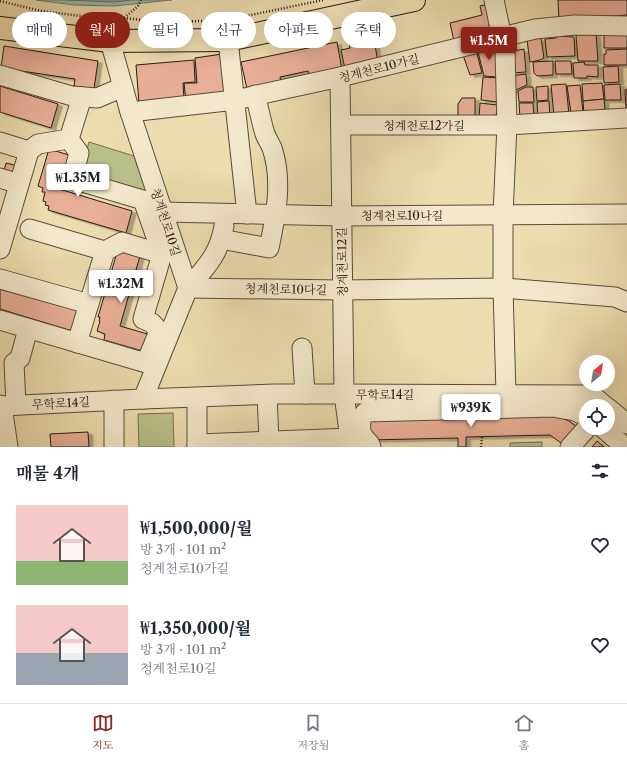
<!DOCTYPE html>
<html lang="ko">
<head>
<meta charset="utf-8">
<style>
  :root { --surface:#fff; --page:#f2f2f3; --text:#1f2937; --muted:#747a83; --line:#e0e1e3; --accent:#8f2418 }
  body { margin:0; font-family:"Libre Caslon Text","Noto Serif KR",serif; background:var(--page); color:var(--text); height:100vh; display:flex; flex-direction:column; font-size:15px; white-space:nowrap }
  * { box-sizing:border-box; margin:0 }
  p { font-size:13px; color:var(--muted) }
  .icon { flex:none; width:22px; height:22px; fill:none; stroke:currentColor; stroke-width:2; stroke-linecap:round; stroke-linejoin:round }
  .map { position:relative; height:447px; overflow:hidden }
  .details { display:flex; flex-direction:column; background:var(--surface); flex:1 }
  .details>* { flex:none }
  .guide { position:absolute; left:12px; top:12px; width:400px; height:36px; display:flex; gap:8px }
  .needle { width:26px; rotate:30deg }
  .fabs { position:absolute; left:579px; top:355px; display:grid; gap:8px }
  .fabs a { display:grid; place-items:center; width:36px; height:36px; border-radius:50%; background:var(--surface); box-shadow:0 4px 16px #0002; font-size:20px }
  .price { position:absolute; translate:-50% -34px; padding:0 9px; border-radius:4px; background:#fff; color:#222; font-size:13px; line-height:26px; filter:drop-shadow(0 1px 2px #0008) }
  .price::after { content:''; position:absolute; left:50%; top:24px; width:12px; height:9px; margin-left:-6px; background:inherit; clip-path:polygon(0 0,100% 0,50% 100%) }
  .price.current { background:var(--accent); color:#fff }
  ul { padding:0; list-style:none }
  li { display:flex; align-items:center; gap:12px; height:100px; padding:0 16px }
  li span { display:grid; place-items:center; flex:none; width:112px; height:80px; border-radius:0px; color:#555 }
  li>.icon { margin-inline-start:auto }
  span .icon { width:48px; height:48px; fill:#fffc; stroke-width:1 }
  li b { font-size:17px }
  h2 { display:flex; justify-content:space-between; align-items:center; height:48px; padding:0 16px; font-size:17px }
  .pill { padding:0 14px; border-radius:18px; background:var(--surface); box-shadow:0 4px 16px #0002; font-size:14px; line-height:36px }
  .pill.current { background:var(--accent); color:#fff }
  .dock { display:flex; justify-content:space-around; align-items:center; height:56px; border-top:1px solid var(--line); background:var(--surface); font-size:11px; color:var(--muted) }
  .dock a { display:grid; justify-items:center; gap:2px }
  .dock .current { color:var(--accent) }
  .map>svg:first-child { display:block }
</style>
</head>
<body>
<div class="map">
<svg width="627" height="447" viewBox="0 0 627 447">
  <defs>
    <filter id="shadow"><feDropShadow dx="4.5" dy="2.5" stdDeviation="0" flood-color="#0004"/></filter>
  </defs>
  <rect width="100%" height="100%" fill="#eddcaf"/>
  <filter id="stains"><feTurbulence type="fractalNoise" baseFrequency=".005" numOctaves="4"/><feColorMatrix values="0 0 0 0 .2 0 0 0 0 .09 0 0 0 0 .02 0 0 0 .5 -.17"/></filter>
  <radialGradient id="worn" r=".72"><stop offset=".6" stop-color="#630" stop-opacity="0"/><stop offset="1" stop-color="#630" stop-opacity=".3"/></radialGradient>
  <g fill="#bac089" stroke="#706e4e">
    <polygon points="89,142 134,156 148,195 80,174"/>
    <polygon points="173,413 174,447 139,447 138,414"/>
    <polygon points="542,442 542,447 510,447 510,443"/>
  </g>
  <polygon fill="#99bbad" stroke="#6b7b6f" points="36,0 172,0 114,6 74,5"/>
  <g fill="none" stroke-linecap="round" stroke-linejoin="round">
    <polyline stroke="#606c60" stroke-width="1" points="67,0 114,2 131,0"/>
  </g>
  <g fill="#e8ae97" stroke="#261c13" filter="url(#shadow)">
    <polygon points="558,0 627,0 627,15 559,20"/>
    <polygon points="488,4 490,21 489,24 490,30 489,33 454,41 450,23 482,15 480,6"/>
    <polygon points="604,32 627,33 627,48 604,48"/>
    <polygon points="596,34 598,61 578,61 576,35"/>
    <polygon points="558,36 574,37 575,56 547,57 545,39 556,38"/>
    <polygon points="541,38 544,58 540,60 530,62 527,40"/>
    <polygon points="374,39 378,63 345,69 341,50 350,48 349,43"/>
    <polygon points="337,42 342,70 310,75 308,71 280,77 281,82 247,89 241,62"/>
    <polygon points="4,46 98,61 94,89 74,86 75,79 1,68"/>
    <polygon points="498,47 498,77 484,76 477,48"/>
    <polygon points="524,49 526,72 513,73 514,51"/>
    <polygon points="627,49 627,65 604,65 604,54 606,54 606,50"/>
    <polygon points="476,50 482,73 470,75 463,55"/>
    <polygon points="222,54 227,88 222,98 186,101 184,83 197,83 195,58"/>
    <polygon points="194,60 195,82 183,83 184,100 139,103 136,65"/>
    <polygon points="553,61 553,75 537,76 534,73 533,62"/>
    <polygon points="555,61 571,61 572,74 556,74"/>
    <polygon points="584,62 585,65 598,65 598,77 587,76 587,78 574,78 573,63"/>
    <polygon points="618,66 619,82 604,83 603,67"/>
    <polygon points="526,74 527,85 511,92 511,76"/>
    <polygon points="483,77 498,78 498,102 481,100"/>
    <polygon points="602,83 604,99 583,101 582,84"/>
    <polygon points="566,84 569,115 554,116 551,85"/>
    <polygon points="620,84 621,100 605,100 604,85"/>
    <polygon points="580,85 583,112 571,113 567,86"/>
    <polygon points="0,86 58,104 51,128 0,112"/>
    <polygon points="548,86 548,100 537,101 536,87"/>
    <polygon points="526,87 533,87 534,102 519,102 518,91"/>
    <polygon points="627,89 627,110 626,110 625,90"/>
    <polygon points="462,98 475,98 475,122 458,122 458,104"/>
    <polygon points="604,99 605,109 599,110 599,113 584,114 583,101"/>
    <polygon points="549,101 550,118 538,119 537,102"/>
    <polygon points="480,103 497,105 497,113 494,117 479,118"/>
    <polygon points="519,103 533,103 534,118 520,118"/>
    <polygon points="49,149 69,155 59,189 132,211 126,233 48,210 49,206 45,205 46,202 43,201 45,192 42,192 43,188 38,186"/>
    <polygon points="6,163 18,166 14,179 3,175"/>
    <polygon points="85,164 93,166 91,175 82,173"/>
    <polygon points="118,249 140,256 120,326 151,335 146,352 104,340 105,334 97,331 100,321 99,321 100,317 98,317"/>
    <polygon points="0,287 79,311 72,331 0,309"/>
    <polygon points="552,414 569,421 577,427 564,445 550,435 466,437 466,447 458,447 458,438 368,440 368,419"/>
    <polygon points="88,432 89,447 51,447 50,434"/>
    <polygon points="597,441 604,447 592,447"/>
  </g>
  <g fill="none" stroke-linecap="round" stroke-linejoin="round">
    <defs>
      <g id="minor">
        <polyline points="494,0 505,52 507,125 503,215 503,288 506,394"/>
        <polyline points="228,40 247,214"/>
        <polyline points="110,41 130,112 188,288 143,399"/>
        <polyline points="0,75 72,96 97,98 123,87"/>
        <polyline points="340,77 344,394 351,447"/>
        <polyline points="130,112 235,100 340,77 535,29 575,25 627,26"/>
        <polyline points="341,125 507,125 627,118"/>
        <polyline points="0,142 29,151"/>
        <polyline points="0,178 19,184"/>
        <polyline points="163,212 341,216 627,214"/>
        <polyline points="30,229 105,251"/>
        <path d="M221,239L269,248C276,215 283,180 272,148C270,143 267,139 265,134C261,121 259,108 255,95"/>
        <polyline points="0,249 29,151 38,144 69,139"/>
        <polyline points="0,279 89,304"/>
        <polyline points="188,288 342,290 503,288 615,297 627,302"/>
        <path d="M188,288C206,267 219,255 224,226"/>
        <polyline points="0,320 146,363 159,331 152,323 143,319 162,254 143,200 72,179 79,153 69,139 82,97"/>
        <polyline points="77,343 105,251 122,242 162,254"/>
        <polyline points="302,348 305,394"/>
        <polyline points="267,395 269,441"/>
        <polyline points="197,397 197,447"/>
        <polyline points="114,400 114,447"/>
        <polyline points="0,405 2,406 143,399 275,394 344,394 592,395 605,406"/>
        <polyline points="16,405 14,363 20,358 28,329"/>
        <polyline points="2,406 8,447"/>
        <polyline points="608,408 627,424"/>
        <polyline points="603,428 625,447"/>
        <polyline points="197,444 350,438"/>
        <path d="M371,447C370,442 366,441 363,436C359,431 360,415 366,412L552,407L575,411L586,416"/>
        <polyline points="570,447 587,428"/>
      </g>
      <polyline id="major" points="0,28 110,41 228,40 414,0"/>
    </defs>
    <use href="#minor" stroke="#584c3a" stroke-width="21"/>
    <use href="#major" stroke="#261c13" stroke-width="24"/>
    <g stroke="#261c13" stroke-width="2.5" stroke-dasharray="1 2" stroke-linecap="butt">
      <polyline points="0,1 41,11 97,18 124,18 138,6 141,0"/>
      <polyline points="124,18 161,22"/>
      <polyline points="174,22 227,20 323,0"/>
      <polyline points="481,447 482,437"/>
    </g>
    <use href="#minor" stroke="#f3e8cb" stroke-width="19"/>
    <use href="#major" stroke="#eddcaf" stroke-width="22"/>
  </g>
  <g text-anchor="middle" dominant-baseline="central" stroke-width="3" stroke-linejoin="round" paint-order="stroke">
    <g font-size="12" fill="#261c13" stroke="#f3e8cb">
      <text transform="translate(379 68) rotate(-14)">청계천로10가길</text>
      <text x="424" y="125">청계천로12가길</text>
      <text x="402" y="215">청계천로10나길</text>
      <text transform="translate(166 222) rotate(72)">청계천로10길</text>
      <text transform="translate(342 262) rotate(-91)">청계천로12길</text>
      <text transform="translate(286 289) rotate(1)">청계천로10다길</text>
      <text x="385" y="394">무학로14길</text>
      <text transform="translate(61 403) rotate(-3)">무학로14길</text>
    </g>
  </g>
  <rect width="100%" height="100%" filter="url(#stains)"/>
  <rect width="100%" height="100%" fill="url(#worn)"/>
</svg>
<div class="fabs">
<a><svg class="needle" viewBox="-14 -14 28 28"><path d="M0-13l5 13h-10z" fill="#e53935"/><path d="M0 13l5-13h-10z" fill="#747a83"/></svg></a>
<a><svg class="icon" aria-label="locate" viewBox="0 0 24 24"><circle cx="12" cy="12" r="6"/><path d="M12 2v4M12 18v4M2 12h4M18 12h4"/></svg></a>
</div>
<b class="price current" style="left:489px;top:61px">₩1.5M</b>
<b class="price" style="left:78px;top:198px">₩1.35M</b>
<b class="price" style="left:121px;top:304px">₩1.32M</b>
<b class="price" style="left:471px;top:428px">₩939K</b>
<div class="guide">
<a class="pill">매매</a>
<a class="pill current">월세</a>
<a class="pill">필터</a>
<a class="pill">신규</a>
<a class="pill">아파트</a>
<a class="pill">주택</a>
</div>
</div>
<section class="details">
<h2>매물 4개<svg class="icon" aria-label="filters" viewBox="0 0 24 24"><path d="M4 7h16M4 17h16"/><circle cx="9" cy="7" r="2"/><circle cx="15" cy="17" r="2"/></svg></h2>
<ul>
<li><span style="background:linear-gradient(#f6c9c9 70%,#8fb573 0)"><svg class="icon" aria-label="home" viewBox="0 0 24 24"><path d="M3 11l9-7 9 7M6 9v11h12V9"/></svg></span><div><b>₩1,500,000/월</b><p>방 3개 · 101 m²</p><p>청계천로10가길</p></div><svg class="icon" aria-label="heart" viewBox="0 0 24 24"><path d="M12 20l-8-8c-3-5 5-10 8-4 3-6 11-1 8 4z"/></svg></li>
<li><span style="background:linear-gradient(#f6c9c9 60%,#9aa5b1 0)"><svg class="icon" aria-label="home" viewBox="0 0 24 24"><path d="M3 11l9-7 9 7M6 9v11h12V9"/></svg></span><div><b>₩1,350,000/월</b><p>방 3개 · 101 m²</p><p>청계천로10길</p></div><svg class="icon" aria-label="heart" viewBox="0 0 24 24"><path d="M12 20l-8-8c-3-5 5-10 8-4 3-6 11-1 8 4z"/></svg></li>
</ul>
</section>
<nav class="dock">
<a class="current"><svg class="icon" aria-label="map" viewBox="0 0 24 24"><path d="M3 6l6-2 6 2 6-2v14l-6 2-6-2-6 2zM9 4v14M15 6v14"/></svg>지도</a>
<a><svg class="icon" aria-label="saved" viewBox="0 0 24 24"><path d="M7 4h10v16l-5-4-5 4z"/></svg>저장됨</a>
<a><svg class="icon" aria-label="home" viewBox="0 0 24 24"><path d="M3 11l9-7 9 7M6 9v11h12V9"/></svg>홈</a>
</nav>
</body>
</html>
